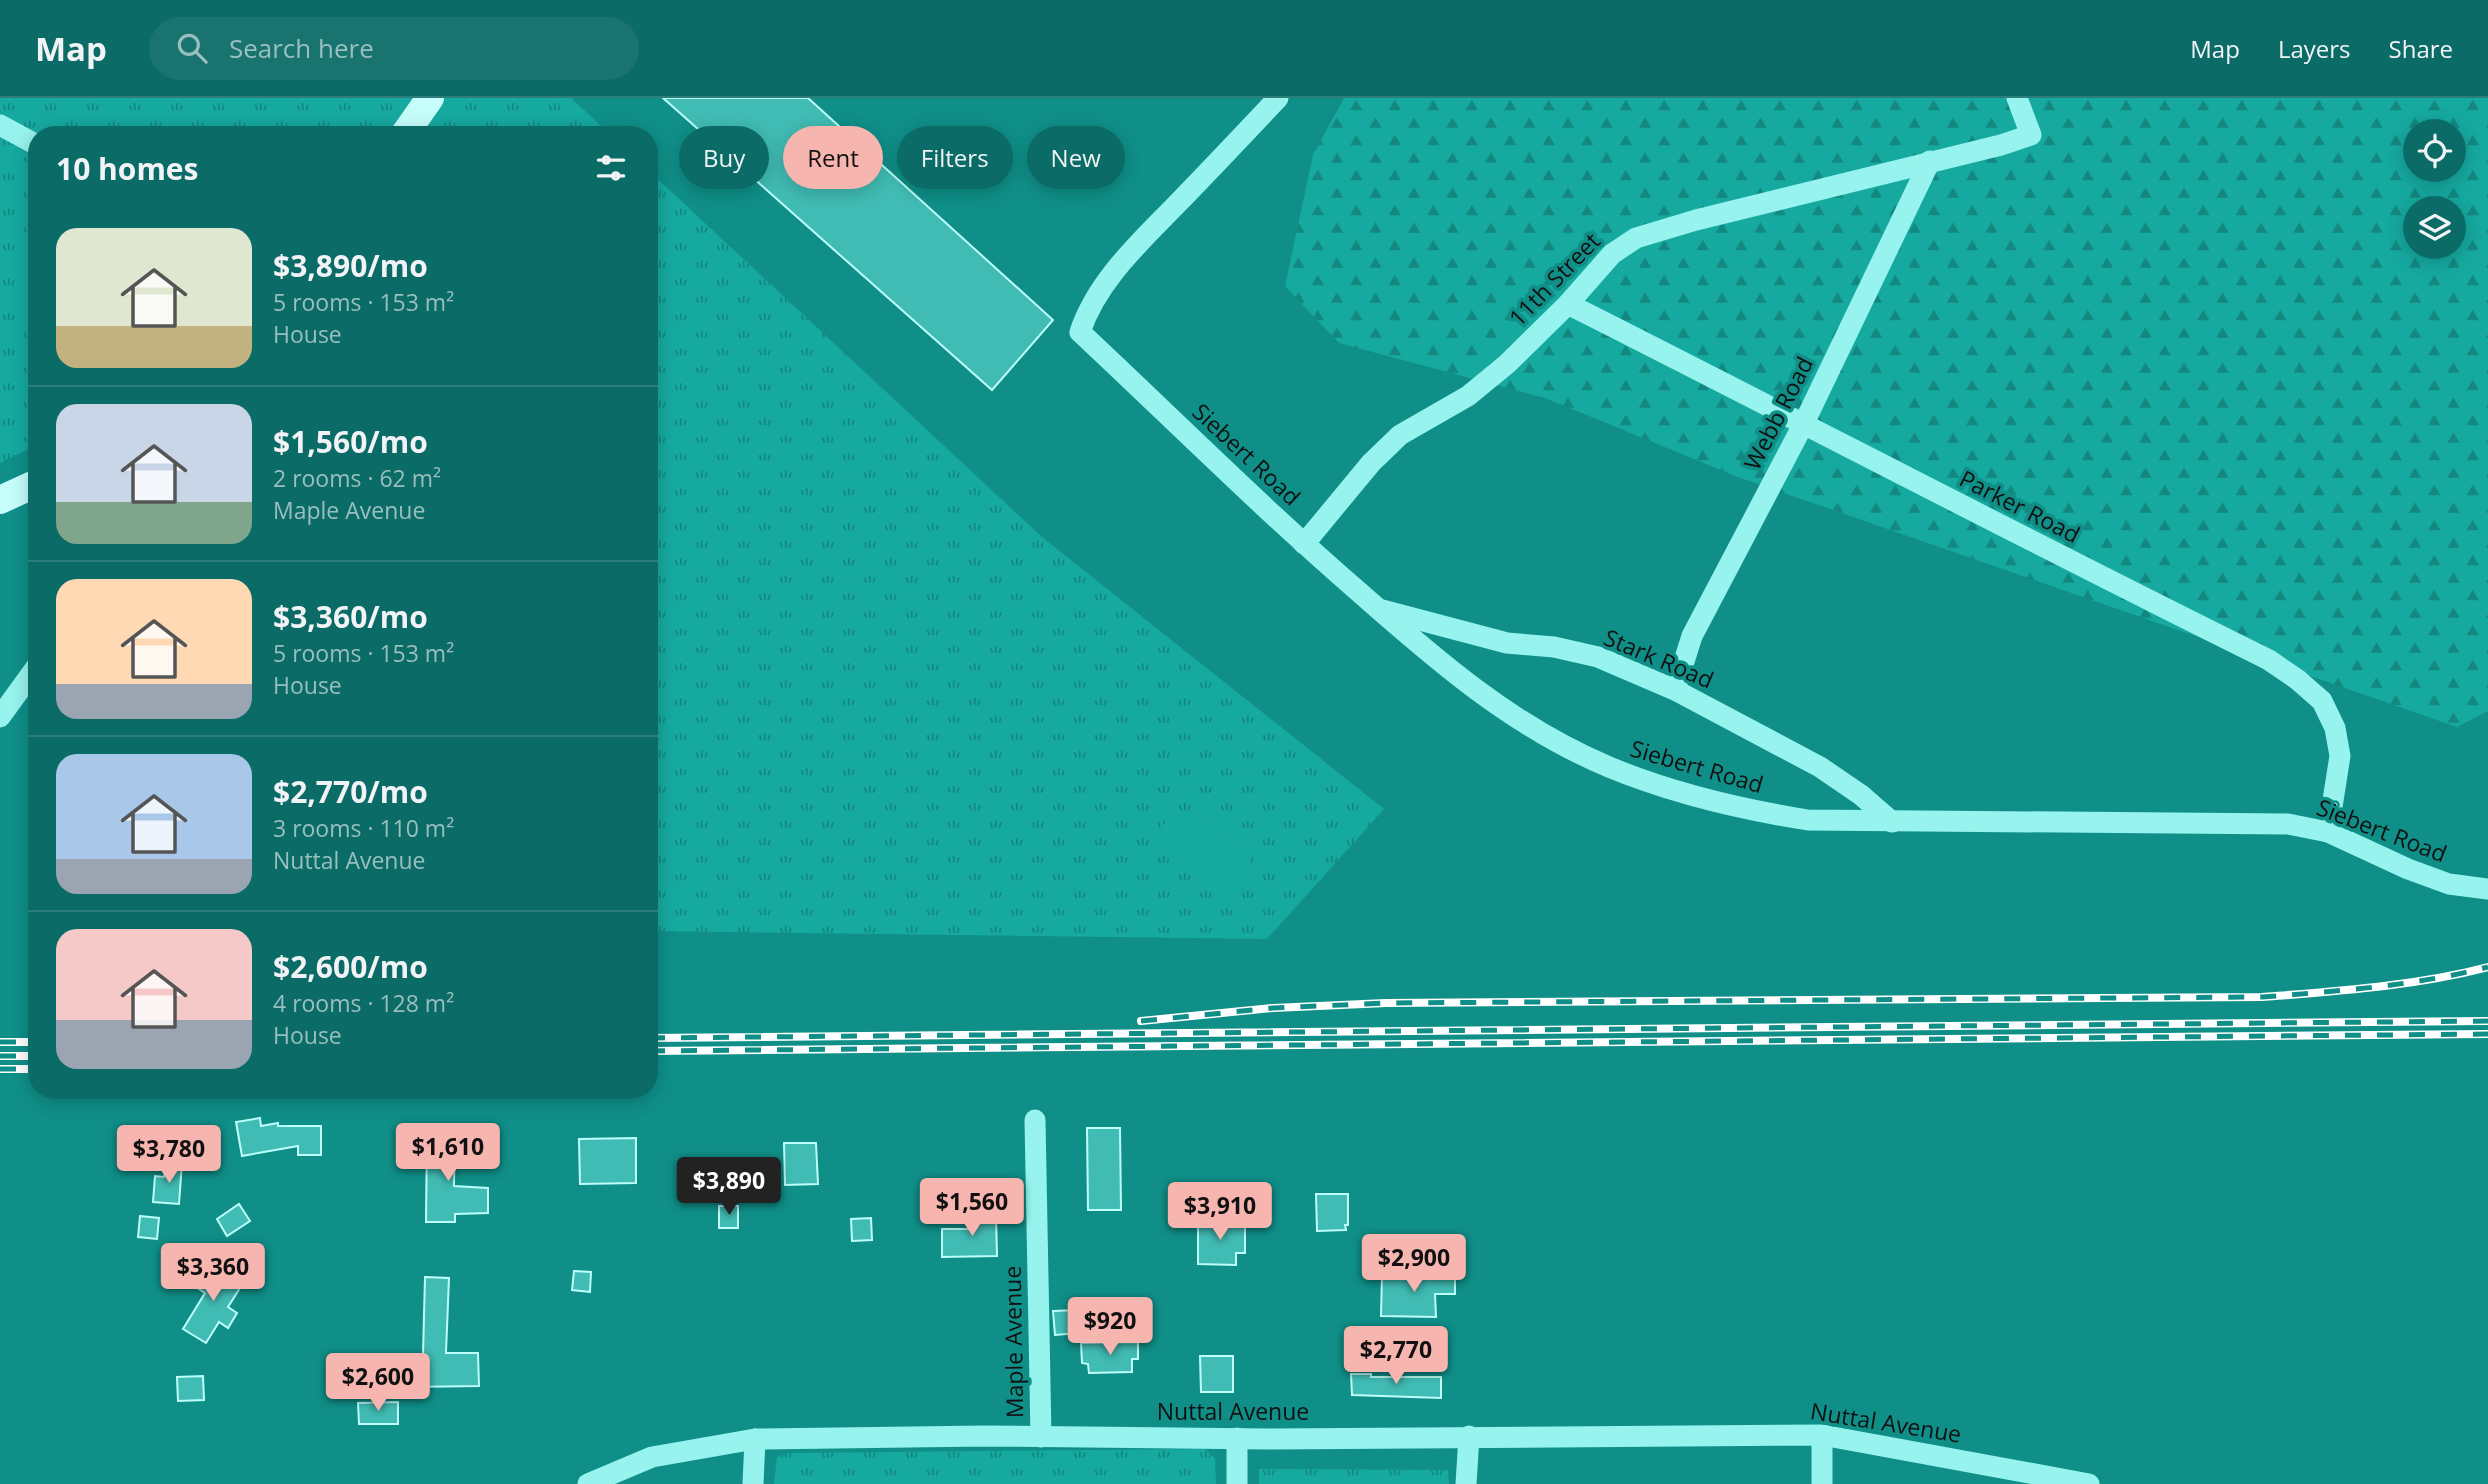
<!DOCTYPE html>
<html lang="en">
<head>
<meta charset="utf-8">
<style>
  :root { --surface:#0b6b66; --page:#19736f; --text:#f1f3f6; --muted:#9abfbf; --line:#2b7e7a; --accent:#f7b5af }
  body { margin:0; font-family:"Open Sans",sans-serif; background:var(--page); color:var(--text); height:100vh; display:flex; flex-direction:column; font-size:26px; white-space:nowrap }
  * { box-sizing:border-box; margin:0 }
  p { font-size:23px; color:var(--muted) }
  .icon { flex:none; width:38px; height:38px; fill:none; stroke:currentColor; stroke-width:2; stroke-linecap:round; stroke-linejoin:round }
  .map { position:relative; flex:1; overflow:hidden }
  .details { position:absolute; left:28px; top:28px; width:630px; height:973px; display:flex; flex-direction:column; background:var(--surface); border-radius:28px; box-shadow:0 4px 18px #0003 }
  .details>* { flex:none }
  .hud { position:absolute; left:679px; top:28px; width:665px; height:63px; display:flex; gap:14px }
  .tools { position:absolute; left:2403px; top:21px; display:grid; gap:14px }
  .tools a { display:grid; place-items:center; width:63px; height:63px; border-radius:50%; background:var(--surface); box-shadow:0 4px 18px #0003; font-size:35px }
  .price { position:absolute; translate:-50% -60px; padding:0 16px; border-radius:7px; background:var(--accent); color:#111; font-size:23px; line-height:46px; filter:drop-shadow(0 2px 4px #0008) }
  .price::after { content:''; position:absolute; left:50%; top:42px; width:21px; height:16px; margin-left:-10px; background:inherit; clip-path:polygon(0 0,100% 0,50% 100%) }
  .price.current { background:#222; color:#fff }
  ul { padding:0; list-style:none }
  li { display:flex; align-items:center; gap:21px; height:175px; padding:0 28px }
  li+li { border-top:2px solid var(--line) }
  li span { display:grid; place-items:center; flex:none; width:196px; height:140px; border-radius:21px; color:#555 }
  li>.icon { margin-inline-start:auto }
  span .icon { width:84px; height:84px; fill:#fffc; stroke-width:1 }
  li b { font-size:30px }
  h2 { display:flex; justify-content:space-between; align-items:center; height:84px; padding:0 28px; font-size:30px }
  .pill { padding:0 24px; border-radius:32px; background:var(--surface); box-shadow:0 4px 18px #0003; font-size:24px; line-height:63px }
  .pill.current { background:var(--accent); color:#111 }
  header { display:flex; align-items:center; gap:42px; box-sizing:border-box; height:98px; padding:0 35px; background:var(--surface); border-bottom:2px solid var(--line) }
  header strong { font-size:33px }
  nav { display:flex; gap:38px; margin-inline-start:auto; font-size:24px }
  .search { width:490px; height:63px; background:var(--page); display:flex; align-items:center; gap:18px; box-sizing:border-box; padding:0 24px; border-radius:38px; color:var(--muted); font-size:26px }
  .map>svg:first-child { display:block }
</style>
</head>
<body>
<header>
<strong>Map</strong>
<div class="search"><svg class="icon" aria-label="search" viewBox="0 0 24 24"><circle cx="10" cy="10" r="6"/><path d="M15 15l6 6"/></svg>Search here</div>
<nav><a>Map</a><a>Layers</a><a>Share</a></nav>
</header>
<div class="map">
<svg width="2488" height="1386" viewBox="0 0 2488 1386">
  <defs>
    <pattern id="grass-tufts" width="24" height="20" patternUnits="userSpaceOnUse" patternTransform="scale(1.75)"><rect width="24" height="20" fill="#16a9a0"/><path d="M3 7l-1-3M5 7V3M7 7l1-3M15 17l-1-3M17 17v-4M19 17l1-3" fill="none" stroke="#138881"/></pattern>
    <pattern id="forest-firs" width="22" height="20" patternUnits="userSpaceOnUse" patternTransform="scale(1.75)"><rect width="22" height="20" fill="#16a9a0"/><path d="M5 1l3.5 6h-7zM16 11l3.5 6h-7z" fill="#138881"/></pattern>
  </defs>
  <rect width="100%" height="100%" fill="#0f8f88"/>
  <g fill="url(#grass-tufts)">
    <polygon points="0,0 571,0 611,37 37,37 37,347 0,365"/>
    <polygon points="649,73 1042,439 1384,711 1267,841 649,833"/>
    <polygon points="1205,1351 1215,1360 1216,1386 774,1386 777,1359 789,1355"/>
    <polygon points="1259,1371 1448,1372 1449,1386 1259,1386"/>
  </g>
  <path fill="url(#forest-firs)" fill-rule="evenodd" d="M1344,0H2488V613L2457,629L1738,379L1545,300L1339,245L1285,188L1313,57ZM2415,33H2454V72H2415ZM2415,110H2454V149H2415Z"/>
  <g fill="#16a9a0">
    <path d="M37,138V212C10,206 11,174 20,154C23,148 31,143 37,138Z"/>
    <polygon points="1182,716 1202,717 1248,755 1251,769 1247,783 1235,793 1213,794 1157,753 1153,736 1170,720"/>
  </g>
  <g fill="#40bcb4" stroke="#befefa" stroke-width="2">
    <polygon points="663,0 808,0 1053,222 992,292"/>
    <polygon points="260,1020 261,1028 278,1025 278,1028 321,1028 321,1057 298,1057 298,1048 242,1058 236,1024"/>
    <polygon points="1087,1030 1120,1030 1121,1112 1088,1112"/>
    <polygon points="427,1034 455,1035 454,1088 488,1090 488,1115 455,1116 455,1124 426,1124"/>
    <polygon points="636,1040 636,1085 580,1086 579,1041"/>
    <polygon points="784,1045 816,1045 818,1086 785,1087"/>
    <polygon points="166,1064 182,1065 179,1106 153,1104 155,1078 164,1079"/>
    <polygon points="1316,1096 1348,1096 1348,1127 1345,1127 1346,1132 1317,1133"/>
    <polygon points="239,1106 250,1123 227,1138 217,1121"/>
    <rect x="719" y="1108" width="19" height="22"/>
    <polygon points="968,1117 996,1117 997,1158 942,1159 942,1131 968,1131"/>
    <polygon points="140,1118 159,1120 157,1141 138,1139"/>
    <polygon points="1198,1119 1217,1119 1217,1126 1245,1126 1245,1155 1236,1155 1236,1167 1198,1166"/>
    <polygon points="871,1120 872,1142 852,1143 851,1121"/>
    <polygon points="223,1166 237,1175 231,1184 240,1190 228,1209 237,1215 228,1230 219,1224 206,1245 183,1231 205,1195 193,1187 205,1168 217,1176"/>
    <polygon points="574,1173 591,1174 590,1194 572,1192"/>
    <polygon points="1382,1177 1455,1178 1455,1196 1435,1196 1436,1219 1381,1218"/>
    <polygon points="425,1179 449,1180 446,1255 478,1255 479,1288 409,1289 409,1256 423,1256"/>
    <polygon points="1079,1212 1080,1218 1090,1218 1091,1234 1055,1237 1053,1213"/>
    <polygon points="1138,1244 1138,1261 1132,1261 1132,1274 1089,1275 1088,1266 1082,1265 1081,1245"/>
    <polygon points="1200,1258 1233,1258 1233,1294 1201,1294"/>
    <polygon points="1351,1276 1371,1276 1371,1279 1441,1279 1441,1300 1352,1297"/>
    <polygon points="203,1278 204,1302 178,1303 177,1279"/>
    <polygon points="398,1304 398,1326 359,1326 358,1305"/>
  </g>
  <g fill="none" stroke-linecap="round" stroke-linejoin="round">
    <g stroke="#97f3ed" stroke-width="21">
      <path d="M1278,0C1245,35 1211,71 1177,106C1140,144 1097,183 1080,234C1173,321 1263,411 1359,494C1436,562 1513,629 1609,669C1674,696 1739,711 1808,722L2288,726L2328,734L2408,771L2449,786L2488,791"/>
      <polyline points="0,27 37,47"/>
      <path d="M1568,206C1802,324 2034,446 2269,562L2298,582L2322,603L2335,630L2340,658L2328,734"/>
      <polyline points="1304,446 1371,365 1400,337 1468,298 1507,266 1568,206 1612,156 1636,140 1696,122 2001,47 2031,37 2017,0"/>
      <polyline points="1382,512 1507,545 1554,549 1598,559 1675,592 1820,669 1861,697 1892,724"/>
      <polyline points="1675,592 1692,538 1804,325 1930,63"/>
      <polyline points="0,619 37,568"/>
      <polyline points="1035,1022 1041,1339"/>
      <polyline points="1237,1340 1237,1386"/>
      <polyline points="588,1386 652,1359 755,1341 984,1338 1269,1341 1822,1337 2089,1386"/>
      <polyline points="753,1386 755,1341"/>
      <polyline points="1466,1386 1469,1338"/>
      <polyline points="1822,1386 1822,1337"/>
    </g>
    <g stroke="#c6fdfb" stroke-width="28">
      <polyline points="404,37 430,0"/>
      <polyline points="0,402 37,385"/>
    </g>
    <defs>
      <g id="rail">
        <path d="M1141,923L1273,910L1386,905L2262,899C2338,893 2415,888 2488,869"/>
        <polyline points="649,940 2488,923"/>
        <polyline points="0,944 37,944"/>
        <polyline points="649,953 2488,936"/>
        <polyline points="0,958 37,958"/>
        <polyline points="0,971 37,971"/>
      </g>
    </defs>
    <use href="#rail" stroke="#fff" stroke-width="8"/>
    <use href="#rail" stroke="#0f8f88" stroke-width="5" stroke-dasharray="16" stroke-linecap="butt"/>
  </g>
  <g text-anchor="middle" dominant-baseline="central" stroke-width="7" stroke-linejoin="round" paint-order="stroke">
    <g font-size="23" fill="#111" stroke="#0f8f88">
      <text transform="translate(1554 181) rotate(-46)">11th Street</text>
      <text transform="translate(1778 315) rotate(-63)">Webb Road</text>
      <text transform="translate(1247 356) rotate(43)">Siebert Road</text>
      <text transform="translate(2020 408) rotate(27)">Parker Road</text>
      <text transform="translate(1659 560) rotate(23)">Stark Road</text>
      <text transform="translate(1697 668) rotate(16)">Siebert Road</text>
      <text transform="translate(2382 732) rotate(21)">Siebert Road</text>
      <text transform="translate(1013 1244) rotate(-91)">Maple Avenue</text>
      <text x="1233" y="1313">Nuttal Avenue</text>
      <text transform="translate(1886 1324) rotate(9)">Nuttal Avenue</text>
    </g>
  </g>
</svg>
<div class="tools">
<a><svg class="icon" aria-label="locate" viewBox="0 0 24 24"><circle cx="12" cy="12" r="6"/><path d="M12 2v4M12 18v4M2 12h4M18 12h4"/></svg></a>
<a><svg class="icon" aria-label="layers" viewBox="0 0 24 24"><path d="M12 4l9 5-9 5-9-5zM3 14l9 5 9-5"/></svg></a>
</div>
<b class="price" style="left:448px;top:1085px">$1,610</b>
<b class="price" style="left:169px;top:1087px">$3,780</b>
<b class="price current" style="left:729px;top:1119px">$3,890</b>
<b class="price" style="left:972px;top:1140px">$1,560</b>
<b class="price" style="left:1220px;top:1144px">$3,910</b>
<b class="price" style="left:1414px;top:1196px">$2,900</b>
<b class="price" style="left:213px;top:1205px">$3,360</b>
<b class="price" style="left:1110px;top:1259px">$920</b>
<b class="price" style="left:1396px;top:1288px">$2,770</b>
<b class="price" style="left:378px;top:1315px">$2,600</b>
<div class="hud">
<a class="pill">Buy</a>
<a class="pill current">Rent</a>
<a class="pill">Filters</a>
<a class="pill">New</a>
</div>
<section class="details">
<h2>10 homes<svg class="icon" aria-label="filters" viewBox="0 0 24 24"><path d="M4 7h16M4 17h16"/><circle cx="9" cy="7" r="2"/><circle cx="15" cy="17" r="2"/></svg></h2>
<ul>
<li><span style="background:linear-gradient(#dfe7d0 70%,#c2b280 0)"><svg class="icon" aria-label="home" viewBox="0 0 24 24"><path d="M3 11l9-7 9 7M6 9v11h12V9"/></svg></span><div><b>$3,890/mo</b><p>5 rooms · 153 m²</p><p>House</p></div></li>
<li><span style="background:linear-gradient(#c9d6e8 70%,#7fa58c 0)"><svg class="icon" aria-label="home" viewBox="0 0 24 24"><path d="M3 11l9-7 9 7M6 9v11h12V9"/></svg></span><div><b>$1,560/mo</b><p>2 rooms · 62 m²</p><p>Maple Avenue</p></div></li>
<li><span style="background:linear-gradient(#ffd9b3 75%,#9aa5b1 0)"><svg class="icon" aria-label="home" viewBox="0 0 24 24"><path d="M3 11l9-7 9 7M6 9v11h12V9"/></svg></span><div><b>$3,360/mo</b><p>5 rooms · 153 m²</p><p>House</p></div></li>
<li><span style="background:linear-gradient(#a9c7e8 75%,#9aa5b1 0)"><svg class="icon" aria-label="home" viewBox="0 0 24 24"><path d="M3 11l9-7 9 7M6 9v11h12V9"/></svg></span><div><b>$2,770/mo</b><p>3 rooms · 110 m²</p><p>Nuttal Avenue</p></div></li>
<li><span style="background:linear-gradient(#f6c9c9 65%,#9aa5b1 0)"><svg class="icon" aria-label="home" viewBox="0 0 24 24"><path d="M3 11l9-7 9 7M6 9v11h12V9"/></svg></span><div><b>$2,600/mo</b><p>4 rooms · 128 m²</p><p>House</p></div></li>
</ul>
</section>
</div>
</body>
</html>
